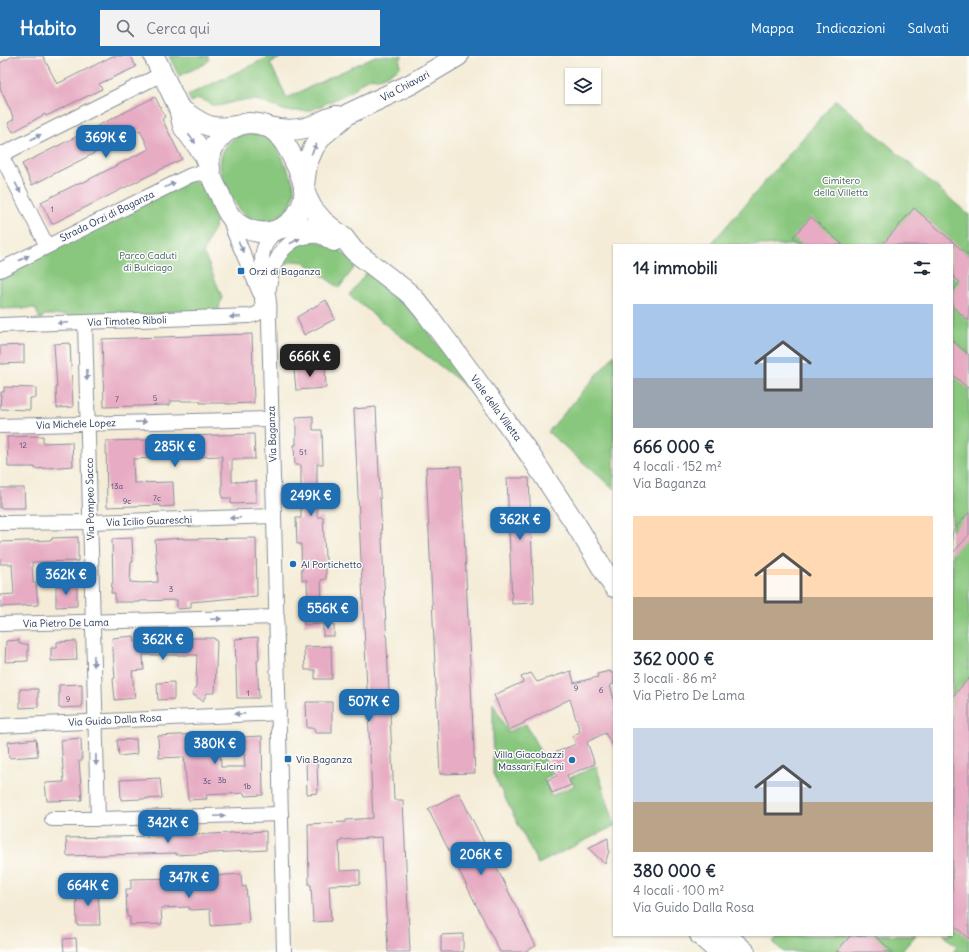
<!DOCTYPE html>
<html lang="it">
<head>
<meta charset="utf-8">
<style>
  :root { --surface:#fff; --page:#f2f2f3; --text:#1f2937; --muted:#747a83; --accent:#1f6fb2 }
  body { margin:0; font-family:Delius,sans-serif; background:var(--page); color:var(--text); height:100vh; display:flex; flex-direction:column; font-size:15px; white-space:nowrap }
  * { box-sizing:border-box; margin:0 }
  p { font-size:13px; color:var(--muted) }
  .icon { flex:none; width:22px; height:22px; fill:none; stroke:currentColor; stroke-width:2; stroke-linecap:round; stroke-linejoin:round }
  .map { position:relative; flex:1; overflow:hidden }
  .drawer { position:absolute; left:613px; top:188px; width:340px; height:692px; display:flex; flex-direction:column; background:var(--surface); border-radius:0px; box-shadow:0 1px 3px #0004 }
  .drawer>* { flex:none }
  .buttons { position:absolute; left:565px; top:12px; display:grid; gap:8px }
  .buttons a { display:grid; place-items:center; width:36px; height:36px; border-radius:0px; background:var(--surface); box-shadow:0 1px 3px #0004; font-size:20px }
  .price { position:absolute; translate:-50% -34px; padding:0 9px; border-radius:8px; background:var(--accent); color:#fff; font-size:13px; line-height:26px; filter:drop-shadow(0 1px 2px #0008) }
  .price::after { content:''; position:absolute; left:50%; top:24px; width:12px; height:9px; margin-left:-6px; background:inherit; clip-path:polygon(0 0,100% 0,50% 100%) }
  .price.selected { background:#222; color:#fff }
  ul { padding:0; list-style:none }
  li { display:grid; align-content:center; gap:8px; height:212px; padding:0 20px }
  li span { display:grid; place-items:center; height:124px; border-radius:0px; color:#555 }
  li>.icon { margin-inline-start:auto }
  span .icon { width:72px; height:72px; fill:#fffc; stroke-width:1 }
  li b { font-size:17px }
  h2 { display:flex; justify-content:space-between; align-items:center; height:48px; padding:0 20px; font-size:17px }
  header { display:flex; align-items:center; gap:24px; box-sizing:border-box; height:56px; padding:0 20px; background:var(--accent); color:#fff }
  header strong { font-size:19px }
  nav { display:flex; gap:22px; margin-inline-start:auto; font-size:14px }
  .search { width:280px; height:36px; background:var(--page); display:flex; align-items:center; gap:10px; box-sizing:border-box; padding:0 14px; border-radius:0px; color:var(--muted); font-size:15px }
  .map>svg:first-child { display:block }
</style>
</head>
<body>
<header>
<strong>Habito</strong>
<div class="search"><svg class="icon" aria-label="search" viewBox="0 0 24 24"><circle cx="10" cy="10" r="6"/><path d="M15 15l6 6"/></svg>Cerca qui</div>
<nav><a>Mappa</a><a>Indicazioni</a><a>Salvati</a></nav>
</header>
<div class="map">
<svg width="969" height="896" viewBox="0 0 969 896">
  <rect width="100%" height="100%" fill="#fdfcf7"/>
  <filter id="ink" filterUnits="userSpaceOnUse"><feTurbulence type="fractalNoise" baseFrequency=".025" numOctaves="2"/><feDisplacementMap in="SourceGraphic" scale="8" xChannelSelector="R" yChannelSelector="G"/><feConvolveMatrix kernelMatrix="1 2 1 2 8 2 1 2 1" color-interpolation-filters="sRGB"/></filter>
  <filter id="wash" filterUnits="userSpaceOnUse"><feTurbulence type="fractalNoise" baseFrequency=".012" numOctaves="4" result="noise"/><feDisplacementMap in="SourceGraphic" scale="16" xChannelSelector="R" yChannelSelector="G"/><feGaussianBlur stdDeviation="0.9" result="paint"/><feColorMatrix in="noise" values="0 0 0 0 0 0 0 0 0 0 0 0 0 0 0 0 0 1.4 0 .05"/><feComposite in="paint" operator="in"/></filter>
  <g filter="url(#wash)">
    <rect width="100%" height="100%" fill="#f4ecd7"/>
    <g fill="#89c77e" stroke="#527b6e">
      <polygon points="169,0 208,0 209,4 205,8 179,20"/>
      <polygon points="271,0 284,0 270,7 287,42 375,0 402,0 402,1 400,4 400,11 398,13 383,21 378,22 370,22 365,24 359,28 354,34 319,51 308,55 288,55 283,54 260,45 254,44 237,45 218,50 212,49 205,45 200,43 195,44 191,46 188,39"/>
      <polygon points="836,44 969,159 969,896 953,896 957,891 944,879 952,879 952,189 710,189"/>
      <path d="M245,78C254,77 264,79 271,85C277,90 290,117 293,126C294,130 295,136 293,141C289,163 260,173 243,157C235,150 226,129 222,120C216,100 226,83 245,78Z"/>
      <polygon points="188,124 202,128 218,162 203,198 207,204 222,241 217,258 67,263 67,259 43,259 42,263 40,263 35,252 0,253 0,218"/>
      <polygon points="315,185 335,191 357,208 339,232 304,206 293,205 284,209 281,207 282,204 299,188"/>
      <polygon points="367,216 395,237 410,251 482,349 475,340 457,323 373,259 368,254 349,239"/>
      <polygon points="614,299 614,433 548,376"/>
      <polygon points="493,647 508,676 526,668 552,719 544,723 551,740 574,730 570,722 596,710 614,766 614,770 538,808 493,718"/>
      <polygon points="779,879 916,879 901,896 783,896 773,886"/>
    </g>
    <g id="blocks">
      <g fill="#e7acc3">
        <polygon points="13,0 43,0 57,28 113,0 131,0 136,11 99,28 102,33 46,60 45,58 13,76 8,67 14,63 0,32 0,7"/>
        <polygon points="155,41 165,61 162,63 182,103 52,168 41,146 81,126 82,127 149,93 140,74 32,129 22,108"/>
        <polygon points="914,152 969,200 969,265 952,250 952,236 960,226 952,219 952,189 882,189"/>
        <polygon points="811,161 843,189 803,189 793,181"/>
        <polygon points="326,244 335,263 304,279 297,261"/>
        <polygon points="252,278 254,347 226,348 226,347 200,347 200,345 170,345 170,349 104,351 102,283"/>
        <polygon points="952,284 969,299 969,333 952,318"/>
        <polygon points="70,287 73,351 57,352 56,332 57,332 54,288"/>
        <polygon points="24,289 24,307 0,308 0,290"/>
        <polygon points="325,311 326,332 296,334 294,313"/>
        <polygon points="4,331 36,332 36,342 30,342 30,354 0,353 1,336 4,336"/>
        <polygon points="376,351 394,744 403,744 410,896 388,896 382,781 341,784 341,786 339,786 340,815 360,814 360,828 329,829 331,865 313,866 311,829 309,829 308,768 346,766 346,764 373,762 354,353"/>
        <polygon points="313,360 313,374 322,374 323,408 317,408 317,461 323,461 325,501 326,501 326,523 321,524 323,568 304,569 304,557 308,557 307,524 302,524 301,488 297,488 296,462 301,462 301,409 295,409 294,389 296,389 296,361"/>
        <polygon points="254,378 255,403 232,403 232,426 256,425 256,447 231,448 231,442 222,442 222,400 133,403 134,427 173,426 174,450 161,451 161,449 107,451 106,385 186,383 186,380"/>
        <polygon points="43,380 43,387 72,386 73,410 35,413 35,411 8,411 7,381"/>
        <polygon points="461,410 475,717 440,718 426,411"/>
        <polygon points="507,422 529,422 534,547 512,548"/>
        <polygon points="0,432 24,432 25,452 0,452"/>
        <polygon points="969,456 969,479 952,498 952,476"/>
        <polygon points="78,481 78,505 32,506 33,527 36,527 38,549 0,551 0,539 14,538 12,508 0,508 0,486 52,484 52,482"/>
        <polygon points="132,482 133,506 131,506 130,526 142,527 158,526 155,484 183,482 183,483 256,482 257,540 191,546 191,552 177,553 177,544 140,545 140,546 115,546 115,537 111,537 112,527 113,527 112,483"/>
        <polygon points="77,529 77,550 56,551 56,530"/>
        <rect x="323" y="568" width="11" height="12"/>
        <polygon points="134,580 135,586 159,586 158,580 175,580 175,582 214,582 215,584 217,584 215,637 207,637 203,645 192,638 196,631 197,599 143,599 144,614 132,615 135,642 115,644 113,623 115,622 112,582"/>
        <polygon points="258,581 259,604 257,604 259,642 237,642 235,583"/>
        <polygon points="19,584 19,588 28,588 28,605 5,606 6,585"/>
        <polygon points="76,585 77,604 51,605 51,592 57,592 57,586"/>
        <polygon points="331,590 332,623 315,623 315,614 305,614 304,591"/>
        <polygon points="571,615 574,627 598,621 597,618 610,615 611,617 614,617 614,628 610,629 614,644 614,692 605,677 587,686 595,708 567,719 571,729 552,737 547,724 557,720 547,700 576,688 572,680 580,676 570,643 524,666 524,667 509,674 494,639 523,626 521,621 531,617 537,626"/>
        <polygon points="969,622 969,883 952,868 952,641"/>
        <polygon points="174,626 174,643 158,644 157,627"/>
        <polygon points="82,628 82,651 59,652 59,629"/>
        <polygon points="20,633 38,633 38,651 20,652"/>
        <polygon points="306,646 332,646 332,677 315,677 314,672 307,672"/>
        <polygon points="197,678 215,678 216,686 220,686 221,711 245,711 243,681 262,680 263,739 245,740 244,737 206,739 207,743 188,744 184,701 159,702 158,680"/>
        <polygon points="81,682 82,705 79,705 82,744 47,745 45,727 64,726 61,684"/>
        <polygon points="36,683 38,700 9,702 8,686"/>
        <polygon points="136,683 137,698 119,700 117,684"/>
        <polygon points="306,706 317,706 318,737 307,738"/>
        <polygon points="160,722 162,742 121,744 120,724"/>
        <polygon points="459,737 536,890 524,896 500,896 428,753"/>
        <polygon points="266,775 266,794 176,799 176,797 67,800 66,782 156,780 156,781"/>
        <polygon points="608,782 609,795 605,808 588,792"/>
        <polygon points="241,818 242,831 246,830 249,867 211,870 210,853 190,854 189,851 161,852 162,868 130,869 130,861 127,861 126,833 131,833 131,823 182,822"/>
        <polygon points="98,832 100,869 77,869 76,833"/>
        <polygon points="463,878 463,896 441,896 441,879"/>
        <polygon points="851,879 874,879 893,896 836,896"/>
        <polygon points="76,882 77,896 64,896 63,883"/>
      </g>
    </g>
  </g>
  <g filter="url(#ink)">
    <use href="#blocks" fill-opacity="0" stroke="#888e9a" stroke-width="1"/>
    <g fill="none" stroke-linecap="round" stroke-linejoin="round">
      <defs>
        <g id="street">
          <polyline points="0,97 47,190"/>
          <polyline points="1,99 162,18"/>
          <polyline points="229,160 234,176 260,237"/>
          <path d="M277,174C251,197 266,218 269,246C270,252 269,258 269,265L274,460L284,896"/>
          <path d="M0,214L189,120C200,116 207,116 214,127"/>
          <path d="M269,232C272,202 287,177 320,180"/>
          <polyline points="85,266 98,763"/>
          <path d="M0,269L249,260C260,258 264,255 262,244"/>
          <polyline points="0,370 272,363"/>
          <polyline points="0,467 90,466 274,460"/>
          <polyline points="0,568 277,561"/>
          <polyline points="0,670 279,657"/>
          <polyline points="52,763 98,763 281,758"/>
        </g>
        <g id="secondary">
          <polyline points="154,0 179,52 182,66 184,72 205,100 210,113"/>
          <path d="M179,52C182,55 186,57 189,59C206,71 215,74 235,70"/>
          <path d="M248,67C275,67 283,82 294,104C298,112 302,120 304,130C307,152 291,172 269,176C255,178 240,172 231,161C226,155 223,147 220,139C216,131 211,123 210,114C206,90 225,71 248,67Z"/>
          <path d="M268,71C284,75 301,75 317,68C323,65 330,61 337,60"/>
          <polyline points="304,129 307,107 314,91 323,79 334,70 348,58 411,28 458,0"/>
          <polyline points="304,133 307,142 312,152 323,165 344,182 354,195 405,234 413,241 426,257 474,321 530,399 575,467 614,531"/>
          <path d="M282,172C301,168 318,174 334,185"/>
          <polyline points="700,879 719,896"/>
          <polyline points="726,879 745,896"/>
        </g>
      </defs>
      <use href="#street" stroke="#888e9a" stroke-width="16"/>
      <use href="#secondary" stroke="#888e9a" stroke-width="22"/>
      <use href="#street" stroke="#fff" stroke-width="14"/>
      <use href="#secondary" stroke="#fff" stroke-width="20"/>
    </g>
    <defs><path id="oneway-solid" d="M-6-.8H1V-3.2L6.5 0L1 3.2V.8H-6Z"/></defs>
    <g fill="#8d97ae">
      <use href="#oneway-solid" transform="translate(36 81) rotate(-27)"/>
      <use href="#oneway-solid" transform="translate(192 83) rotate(52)"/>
      <use href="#oneway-solid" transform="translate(314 93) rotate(-62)"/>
      <use href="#oneway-solid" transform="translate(170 129) rotate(-26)"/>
      <use href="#oneway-solid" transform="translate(18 132) rotate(63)"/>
      <use href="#oneway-solid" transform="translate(295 185) rotate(-28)"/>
      <use href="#oneway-solid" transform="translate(241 191) rotate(66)"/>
      <use href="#oneway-solid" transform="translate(24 202) rotate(-27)"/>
      <use href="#oneway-solid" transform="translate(235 261) rotate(178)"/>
      <use href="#oneway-solid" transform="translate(63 267) rotate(178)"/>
      <use href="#oneway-solid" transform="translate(87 319) rotate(89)"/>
      <use href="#oneway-solid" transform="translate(141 366) rotate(-1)"/>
      <use href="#oneway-solid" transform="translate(235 462) rotate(178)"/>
      <use href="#oneway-solid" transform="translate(216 563) rotate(-2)"/>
      <use href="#oneway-solid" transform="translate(94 605) rotate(89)"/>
      <use href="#oneway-solid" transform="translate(240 658) rotate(177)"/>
      <use href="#oneway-solid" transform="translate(96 704) rotate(89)"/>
      <use href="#oneway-solid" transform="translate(220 760) rotate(-2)"/>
    </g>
  </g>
  <g fill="#1f6fb2" stroke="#fdfcf7" stroke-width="1.5">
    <rect x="237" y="211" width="8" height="8" rx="2"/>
    <circle cx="293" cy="508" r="4"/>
    <rect x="284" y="699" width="8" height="8" rx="2"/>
    <circle cx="572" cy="704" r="4"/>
  </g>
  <g text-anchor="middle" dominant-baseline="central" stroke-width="3" stroke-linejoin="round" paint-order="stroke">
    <g font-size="8" fill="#4e4e77">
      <text x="52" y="153">1</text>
      <text x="155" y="342">5</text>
      <text x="117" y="343">7</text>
      <text x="23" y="389">12</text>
      <text x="303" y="396">51</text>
      <text x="117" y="430">13a</text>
      <text x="157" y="442">7c</text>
      <text x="127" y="445">9c</text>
      <text x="171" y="533">3</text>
      <text x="576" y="632">9</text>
      <text x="601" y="634">6</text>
      <text x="248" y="637">1</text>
      <text x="68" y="643">9</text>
      <text x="222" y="724">3b</text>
      <text x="207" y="725">3c</text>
      <text x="247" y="730">1b</text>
    </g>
    <g font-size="10" fill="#1b2f5e" stroke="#fdfcf7">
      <text transform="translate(405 30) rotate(-28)">Via Chiavari</text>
      <text transform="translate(107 160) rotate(-26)">Strada Orzi di Baganza</text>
      <text transform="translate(127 265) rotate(-2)">Via Timoteo Riboli</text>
      <text transform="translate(496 352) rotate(54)">Viale della Villetta</text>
      <text transform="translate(76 368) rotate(-2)">Via Michele Lopez</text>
      <text transform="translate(272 378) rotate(-92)">Via Baganza</text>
      <text transform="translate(90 443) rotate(-91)">Via Pompeo Sacco</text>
      <text transform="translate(149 465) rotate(-2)">Via Icilio Guareschi</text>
      <text transform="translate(66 567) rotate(-1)">Via Pietro De Lama</text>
      <text transform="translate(115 664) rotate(-3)">Via Guido Dalla Rosa</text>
    </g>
    <g font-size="10" fill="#3c5d68" stroke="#fdfcf7">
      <text x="841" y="124">Cimitero<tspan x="841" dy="12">della Villetta</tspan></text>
      <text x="148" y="199">Parco Caduti<tspan x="148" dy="12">di Bulciago</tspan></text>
    </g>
    <g font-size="10" fill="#1b2f5e" stroke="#fdfcf7" text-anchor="start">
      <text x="249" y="215">Orzi di Baganza</text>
      <text x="301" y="508">Al Portichetto</text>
      <text x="564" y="698" text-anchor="end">Villa Giacobazzi<tspan x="564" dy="12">Massari Fulcini</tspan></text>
      <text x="296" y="703">Via Baganza</text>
    </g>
  </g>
</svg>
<div class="buttons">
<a><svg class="icon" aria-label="layers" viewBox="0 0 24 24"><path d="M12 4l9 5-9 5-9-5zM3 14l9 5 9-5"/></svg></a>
</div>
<b class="price" style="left:106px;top:103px">369K €</b>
<b class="price selected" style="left:310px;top:322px">666K €</b>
<b class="price" style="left:175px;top:412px">285K €</b>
<b class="price" style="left:311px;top:461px">249K €</b>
<b class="price" style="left:520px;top:485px">362K €</b>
<b class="price" style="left:66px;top:540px">362K €</b>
<b class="price" style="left:328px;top:574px">556K €</b>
<b class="price" style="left:163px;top:605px">362K €</b>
<b class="price" style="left:369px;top:667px">507K €</b>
<b class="price" style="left:215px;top:709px">380K €</b>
<b class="price" style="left:168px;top:788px">342K €</b>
<b class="price" style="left:481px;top:820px">206K €</b>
<b class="price" style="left:189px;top:843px">347K €</b>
<b class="price" style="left:88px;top:851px">664K €</b>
<section class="drawer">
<h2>14 immobili<svg class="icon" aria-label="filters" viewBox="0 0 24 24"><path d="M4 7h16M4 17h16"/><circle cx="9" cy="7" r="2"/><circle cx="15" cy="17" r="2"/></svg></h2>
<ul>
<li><span style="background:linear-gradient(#a9c7e8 60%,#9aa5b1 0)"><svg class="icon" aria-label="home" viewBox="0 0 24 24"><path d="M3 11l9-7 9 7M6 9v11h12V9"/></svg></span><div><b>666 000 €</b><p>4 locali · 152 m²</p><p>Via Baganza</p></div></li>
<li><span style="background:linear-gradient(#ffd9b3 65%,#b9a48a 0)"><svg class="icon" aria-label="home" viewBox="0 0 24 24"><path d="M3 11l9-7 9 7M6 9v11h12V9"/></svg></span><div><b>362 000 €</b><p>3 locali · 86 m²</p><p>Via Pietro De Lama</p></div></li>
<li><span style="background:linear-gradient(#c9d6e8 60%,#b9a48a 0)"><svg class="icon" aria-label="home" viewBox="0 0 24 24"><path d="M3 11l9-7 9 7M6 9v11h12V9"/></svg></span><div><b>380 000 €</b><p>4 locali · 100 m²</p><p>Via Guido Dalla Rosa</p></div></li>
</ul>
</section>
</div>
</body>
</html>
